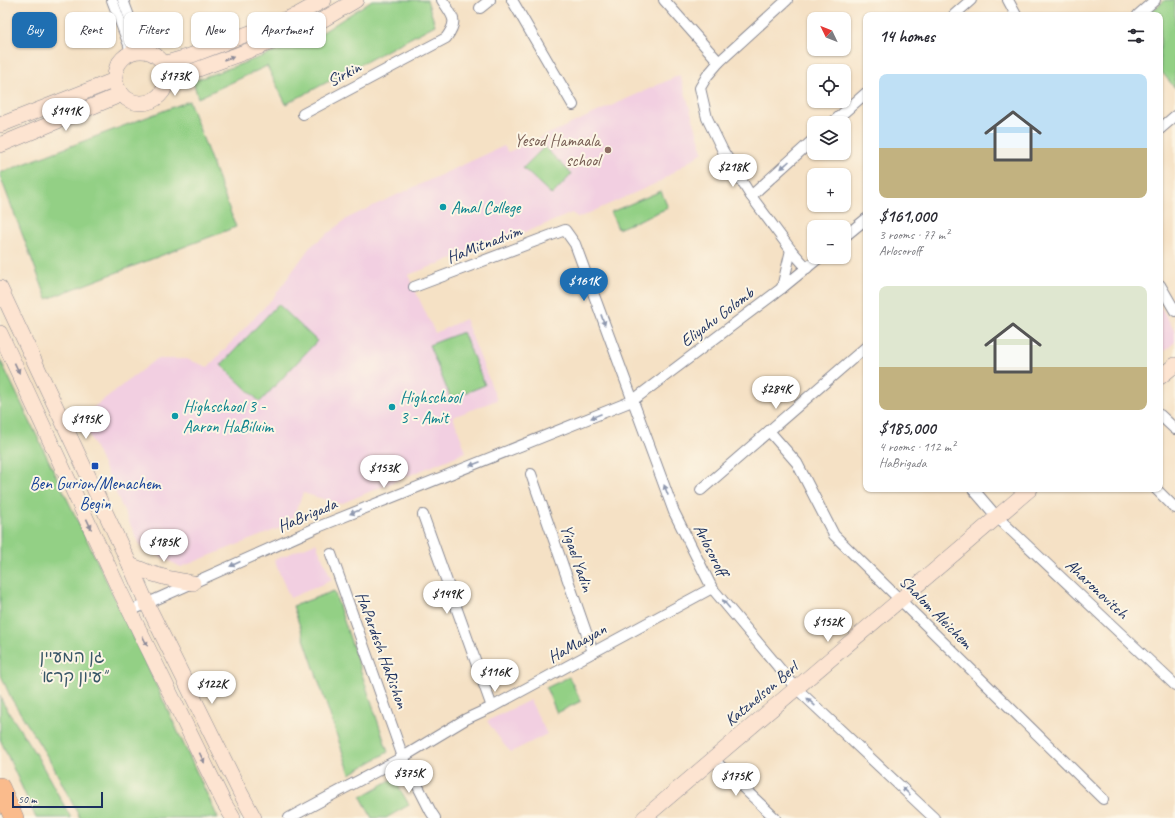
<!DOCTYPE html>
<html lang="en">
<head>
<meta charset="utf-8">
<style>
  :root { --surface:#fff; --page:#f7f7f7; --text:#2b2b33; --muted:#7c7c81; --accent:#1f6fb2 }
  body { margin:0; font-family:Caveat,"Playpen Sans Hebrew",sans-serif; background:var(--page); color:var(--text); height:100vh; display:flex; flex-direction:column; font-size:15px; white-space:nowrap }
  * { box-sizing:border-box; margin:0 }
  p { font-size:13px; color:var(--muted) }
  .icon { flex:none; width:22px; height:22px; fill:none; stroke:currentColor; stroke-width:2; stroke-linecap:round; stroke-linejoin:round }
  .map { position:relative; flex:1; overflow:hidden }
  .sheet { position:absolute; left:863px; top:12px; width:300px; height:480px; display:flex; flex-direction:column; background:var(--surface); border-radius:8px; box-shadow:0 1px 3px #0004 }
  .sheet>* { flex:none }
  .top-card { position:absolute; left:12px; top:12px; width:380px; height:36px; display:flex; gap:8px }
  .needle { width:26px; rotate:313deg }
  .tools { position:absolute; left:807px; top:12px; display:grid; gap:8px }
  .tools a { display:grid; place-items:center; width:44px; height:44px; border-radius:8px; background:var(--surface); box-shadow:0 1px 3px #0004; font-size:20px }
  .scale { position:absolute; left:12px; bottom:10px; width:91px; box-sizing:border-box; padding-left:4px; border:2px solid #1b2f5e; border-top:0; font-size:11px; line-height:14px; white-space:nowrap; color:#1b2f5e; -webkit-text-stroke:3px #fcf5e5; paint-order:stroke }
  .price { position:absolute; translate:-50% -34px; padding:0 9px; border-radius:14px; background:#fff; color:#222; font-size:13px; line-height:26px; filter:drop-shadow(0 1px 2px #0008) }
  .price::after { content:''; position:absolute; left:50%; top:24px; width:12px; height:9px; margin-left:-6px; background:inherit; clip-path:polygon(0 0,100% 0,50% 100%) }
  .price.current { background:var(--accent); color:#fff }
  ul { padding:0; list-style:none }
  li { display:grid; align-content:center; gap:8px; height:212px; padding:0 16px }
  li span { display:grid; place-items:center; height:124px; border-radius:8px; color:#555 }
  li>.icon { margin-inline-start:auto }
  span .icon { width:72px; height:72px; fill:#fffc; stroke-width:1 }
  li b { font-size:17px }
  h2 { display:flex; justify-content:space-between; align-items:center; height:48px; padding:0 16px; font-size:17px }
  .tag { padding:0 14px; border-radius:8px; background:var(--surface); box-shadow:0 1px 3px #0004; font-size:14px; line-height:36px }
  .tag.current { background:var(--accent); color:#fff }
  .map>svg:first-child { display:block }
</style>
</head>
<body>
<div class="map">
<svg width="1175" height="818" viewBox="0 0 1175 818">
  <rect width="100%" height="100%" fill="#fcf5e5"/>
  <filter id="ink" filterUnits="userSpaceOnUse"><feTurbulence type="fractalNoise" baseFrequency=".025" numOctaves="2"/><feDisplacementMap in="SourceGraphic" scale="8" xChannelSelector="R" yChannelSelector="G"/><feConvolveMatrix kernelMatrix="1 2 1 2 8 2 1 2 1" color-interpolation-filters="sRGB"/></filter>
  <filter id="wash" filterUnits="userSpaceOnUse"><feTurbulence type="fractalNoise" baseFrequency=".012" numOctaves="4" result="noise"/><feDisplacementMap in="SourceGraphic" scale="16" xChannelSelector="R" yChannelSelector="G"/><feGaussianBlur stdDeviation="0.9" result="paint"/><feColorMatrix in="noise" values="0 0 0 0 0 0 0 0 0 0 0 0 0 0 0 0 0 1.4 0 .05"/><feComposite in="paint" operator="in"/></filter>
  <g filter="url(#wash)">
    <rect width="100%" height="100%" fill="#f5e1c5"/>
    <g fill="#f2cfe1">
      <polygon points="680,75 703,152 659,182 578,218 572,213 541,226 408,275 435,333 465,319 497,400 453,417 466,452 340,504 303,493 290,524 181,567 140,546 81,417 156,359 186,359 208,367 273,298 310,247 348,218 375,205 504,146 508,152"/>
      <polygon points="1160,306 1175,331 1175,342 1160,355"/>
      <polygon points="316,543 332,580 290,598 274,560"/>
      <polygon points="530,700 547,734 511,752 505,746 487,721"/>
    </g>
    <g fill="#93d085" stroke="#578072">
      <polygon points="372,0 427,0 435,25 286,104 267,66 198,98 193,81 314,38"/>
      <polygon points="1165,0 1175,0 1175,88 1160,70 1160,15 1147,15"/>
      <polygon points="189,101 236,227 47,299 0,176 0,173"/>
      <polygon points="544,147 572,174 552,195 523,168"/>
      <polygon points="661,191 668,208 618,229 611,212"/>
      <polygon points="278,304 317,341 260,402 221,365"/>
      <polygon points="463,332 485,385 451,399 429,345"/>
      <polygon points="0,359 144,659 218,818 80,818 52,764 11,698 0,673"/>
      <polygon points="334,591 388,752 350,774 293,606"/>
      <polygon points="569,677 581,701 557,713 546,688"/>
      <polygon points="0,696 3,703 38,758 71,818 36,818 0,739"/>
      <polygon points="394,778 409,805 386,818 372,818 361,797"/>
    </g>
  </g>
  <g filter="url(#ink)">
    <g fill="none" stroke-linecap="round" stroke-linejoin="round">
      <defs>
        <g id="street">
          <polyline points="112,0 129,45 130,54"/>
          <polyline points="123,0 139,43 145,52"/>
          <polyline points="512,0 573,105"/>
          <polyline points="664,0 719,62"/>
          <polyline points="787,0 719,62 707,76 700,88 707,118 723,151 751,196 791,250 807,268"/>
          <polyline points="1008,0 1016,15"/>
          <polyline points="480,8 490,0"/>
          <polyline points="954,15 971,0"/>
          <polyline points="1138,15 1155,0"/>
          <path d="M303,114L446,38C459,20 453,17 442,0"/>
          <polyline points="832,123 866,93"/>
          <polyline points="1160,129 1175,116"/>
          <polyline points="751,196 814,139"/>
          <polyline points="844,237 866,219"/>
          <polyline points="1160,285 1175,311"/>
          <polyline points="414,287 565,230 575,244 674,512 712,588 796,688 934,818"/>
          <polyline points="782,288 791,250"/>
          <polyline points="1160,415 1175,429"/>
          <polyline points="769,431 797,463 834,535 1103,799"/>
          <polyline points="531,474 593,652"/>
          <polyline points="973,489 997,517 1175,685"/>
          <polyline points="1156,489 1175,508"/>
          <polyline points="701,490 866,347"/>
          <polyline points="423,515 492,707"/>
          <polyline points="331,554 403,757 431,812 435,818"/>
          <polyline points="130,611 318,527 632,401 782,288 820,257"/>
          <polyline points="713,759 775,818"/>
          <polyline points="289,818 403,757 466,719 492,707 712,588"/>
        </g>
        <g id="secondary">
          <circle cx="141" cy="77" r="26"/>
          <polyline points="163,64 187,57 297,15 324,0"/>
          <polyline points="166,81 307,29 356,0"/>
          <polyline points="0,125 115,80"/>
          <polyline points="0,145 122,94"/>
          <polyline points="0,288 130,565 147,604 240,792 254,818"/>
          <polyline points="0,333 118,587 224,803 233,818"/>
          <polyline points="1160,377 1175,365"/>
          <polyline points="130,565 150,573 167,578 193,583"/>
          <polyline points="644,818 1030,489"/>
        </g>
        <polyline id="highway" points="0,787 14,818"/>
      </defs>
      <use href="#street" stroke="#888892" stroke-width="12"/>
      <use href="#secondary" stroke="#888892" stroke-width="16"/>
      <use href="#highway" stroke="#888892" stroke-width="20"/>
      <use href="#street" stroke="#fff" stroke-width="10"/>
      <use href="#secondary" stroke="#fde4d1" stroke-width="15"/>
      <use href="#highway" stroke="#fabb8c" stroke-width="19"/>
    </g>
    <defs><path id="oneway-solid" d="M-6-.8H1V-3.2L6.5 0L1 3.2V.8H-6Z"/></defs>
    <g fill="#8c8a98">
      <use href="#oneway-solid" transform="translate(229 58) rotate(-20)"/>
      <use href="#oneway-solid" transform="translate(17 368) rotate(65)"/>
      <use href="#oneway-solid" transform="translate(89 524) rotate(65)"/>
      <use href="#oneway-solid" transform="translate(145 641) rotate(64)"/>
      <use href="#oneway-solid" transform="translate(202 758) rotate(64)"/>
    </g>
    <g fill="#8d97ae">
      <use href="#oneway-solid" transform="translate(785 165) rotate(138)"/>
      <use href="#oneway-solid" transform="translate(603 320) rotate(70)"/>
      <use href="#oneway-solid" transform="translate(596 416) rotate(158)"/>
      <use href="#oneway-solid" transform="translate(475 464) rotate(159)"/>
      <use href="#oneway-solid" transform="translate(666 490) rotate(-111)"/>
      <use href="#oneway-solid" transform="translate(355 512) rotate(159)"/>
      <use href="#oneway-solid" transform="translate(235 564) rotate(156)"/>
      <use href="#oneway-solid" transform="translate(726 604) rotate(-130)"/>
      <use href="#oneway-solid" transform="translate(811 702) rotate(-137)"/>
      <use href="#oneway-solid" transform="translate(906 791) rotate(-137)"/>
    </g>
  </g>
  <circle fill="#8d6e63" stroke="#fcf5e5" stroke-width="1.5" cx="608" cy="150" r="4"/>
  <g fill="#0f9aa8" stroke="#fcf5e5" stroke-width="1.5">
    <circle cx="443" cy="207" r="4"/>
    <circle cx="392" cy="407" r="4"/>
    <circle cx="175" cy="416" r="4"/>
  </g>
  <rect fill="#1a4fb4" stroke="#fcf5e5" stroke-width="1.5" x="91" y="462" width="8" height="8" rx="2"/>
  <g text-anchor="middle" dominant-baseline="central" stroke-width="4" stroke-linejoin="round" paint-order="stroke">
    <g font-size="17" fill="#1b2f5e" stroke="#fcf5e5">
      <text transform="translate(344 74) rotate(-28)">Sirkin</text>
      <text transform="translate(484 244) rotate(-21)">HaMitnadvim</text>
      <text transform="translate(717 317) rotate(-37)">Eliyahu Golomb</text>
      <text transform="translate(307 515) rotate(-23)">HaBrigada</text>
      <text transform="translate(711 550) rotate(63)">Arlosoroff</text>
      <text transform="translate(577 558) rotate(71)">Yigael Yadin</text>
      <text transform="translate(1097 589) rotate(43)">Aharonovitch</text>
      <text transform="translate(936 612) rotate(45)">Shalom Aleichem</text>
      <text transform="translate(577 643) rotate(-29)">HaMaayan</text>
      <text transform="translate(382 650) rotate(70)">HaPardesh HaRishon</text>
      <text transform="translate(761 694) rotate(-40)">Katznelson Berl</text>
    </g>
    <g font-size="17" fill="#785e54" stroke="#fcf5e5" text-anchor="end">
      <text x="600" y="140">Yesod Hamaala<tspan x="600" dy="20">school</tspan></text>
    </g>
    <g font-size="17" fill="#0d838f" stroke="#fcf5e5" text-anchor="start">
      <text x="451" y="207">Amal College</text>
      <text x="400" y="397">Highschool<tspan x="400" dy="20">3 - Amit</tspan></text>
      <text x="183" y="406">Highschool 3 -<tspan x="183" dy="20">Aaron HaBiluim</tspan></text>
    </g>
    <g font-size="17" fill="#164399" stroke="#fcf5e5">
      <text x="95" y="483">Ben Gurion/Menachem<tspan x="95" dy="20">Begin</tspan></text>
    </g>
    <g font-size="17" fill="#395768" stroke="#fcf5e5">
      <text x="72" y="656">גן המעיין<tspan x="72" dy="20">"עיון קרא"</tspan></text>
    </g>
  </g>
</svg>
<div class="tools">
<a><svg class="needle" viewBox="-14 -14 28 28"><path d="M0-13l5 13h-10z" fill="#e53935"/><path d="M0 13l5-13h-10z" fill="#7c7c81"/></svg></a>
<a><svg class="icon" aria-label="locate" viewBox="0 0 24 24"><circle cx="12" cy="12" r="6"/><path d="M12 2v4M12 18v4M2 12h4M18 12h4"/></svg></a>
<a><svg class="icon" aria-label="layers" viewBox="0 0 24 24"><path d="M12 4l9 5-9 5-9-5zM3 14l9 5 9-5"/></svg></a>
<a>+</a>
<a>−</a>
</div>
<div class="scale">50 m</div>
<b class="price" style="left:175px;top:97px">$173K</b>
<b class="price" style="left:66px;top:132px">$141K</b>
<b class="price" style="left:733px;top:188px">$218K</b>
<b class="price current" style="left:584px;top:302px">$161K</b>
<b class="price" style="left:776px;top:410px">$284K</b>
<b class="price" style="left:86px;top:440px">$195K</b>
<b class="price" style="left:384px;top:489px">$153K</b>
<b class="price" style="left:164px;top:563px">$185K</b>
<b class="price" style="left:447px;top:615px">$149K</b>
<b class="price" style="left:828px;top:643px">$152K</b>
<b class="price" style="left:495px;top:693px">$116K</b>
<b class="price" style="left:212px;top:705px">$122K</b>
<b class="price" style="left:409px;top:794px">$375K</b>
<b class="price" style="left:736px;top:797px">$175K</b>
<div class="top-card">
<a class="tag current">Buy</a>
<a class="tag">Rent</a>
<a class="tag">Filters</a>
<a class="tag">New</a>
<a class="tag">Apartment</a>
</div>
<section class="sheet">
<h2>14 homes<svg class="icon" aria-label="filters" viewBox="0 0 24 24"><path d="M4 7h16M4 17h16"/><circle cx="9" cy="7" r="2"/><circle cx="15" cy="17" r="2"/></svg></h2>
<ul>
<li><span style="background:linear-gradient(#bfe0f5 60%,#c2b280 0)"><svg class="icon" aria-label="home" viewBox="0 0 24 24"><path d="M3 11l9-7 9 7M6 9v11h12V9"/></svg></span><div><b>$161,000</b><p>3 rooms · 77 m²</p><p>Arlosoroff</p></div></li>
<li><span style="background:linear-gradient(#dfe7d0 65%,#c2b280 0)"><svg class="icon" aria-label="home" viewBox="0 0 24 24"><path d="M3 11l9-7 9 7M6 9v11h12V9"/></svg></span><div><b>$185,000</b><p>4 rooms · 112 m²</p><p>HaBrigada</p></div></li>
</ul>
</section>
</div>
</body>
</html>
